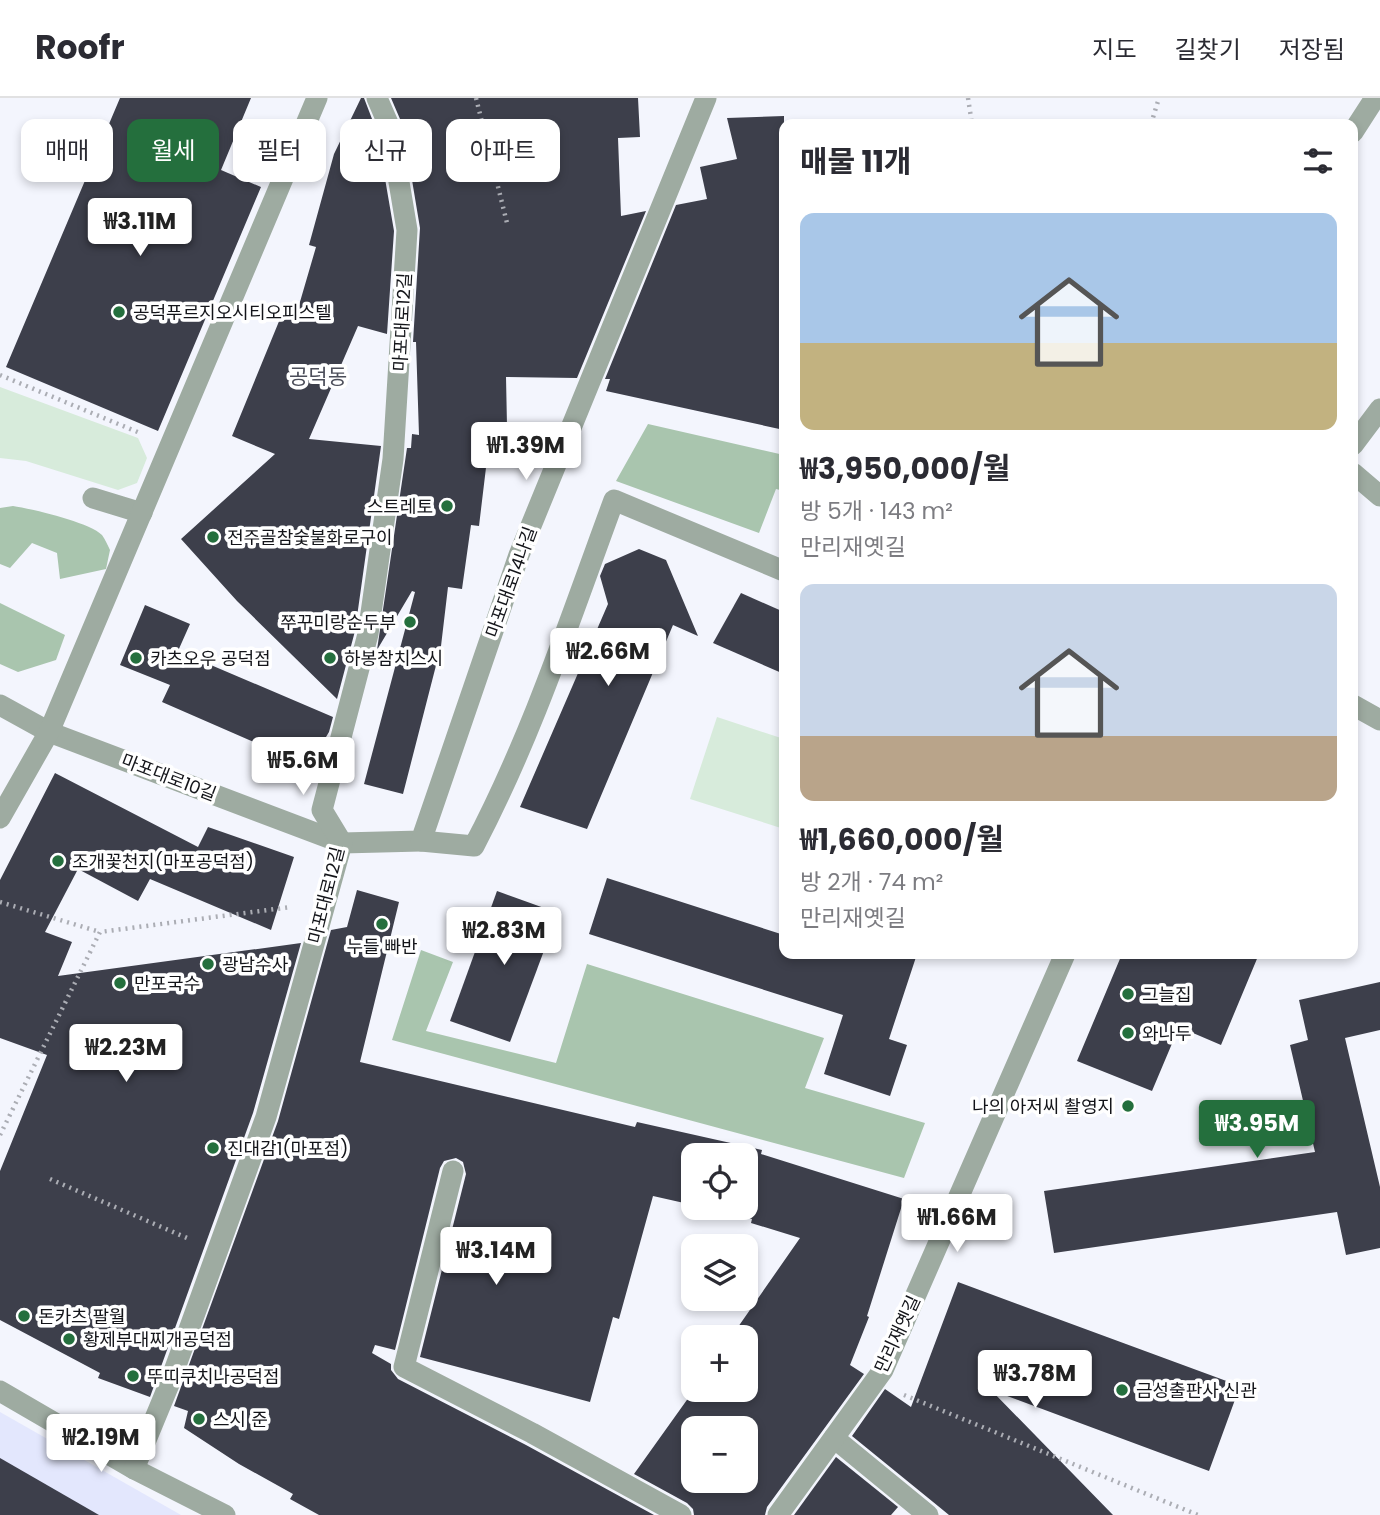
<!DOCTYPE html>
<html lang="ko">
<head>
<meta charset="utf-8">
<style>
  :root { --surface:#fff; --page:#f7f7f7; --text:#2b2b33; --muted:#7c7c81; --line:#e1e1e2; --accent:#246f3d }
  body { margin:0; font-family:Poppins,"Noto Sans KR",sans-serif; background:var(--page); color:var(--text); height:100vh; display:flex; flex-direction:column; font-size:26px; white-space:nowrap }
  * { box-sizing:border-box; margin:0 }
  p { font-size:23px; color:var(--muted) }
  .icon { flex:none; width:38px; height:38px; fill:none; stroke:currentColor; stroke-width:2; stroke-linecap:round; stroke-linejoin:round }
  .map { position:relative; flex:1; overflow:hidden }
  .details { position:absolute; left:779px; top:21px; width:579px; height:840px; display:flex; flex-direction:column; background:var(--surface); border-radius:14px; box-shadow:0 4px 10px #0003 }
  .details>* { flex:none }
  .banner { position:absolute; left:21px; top:21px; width:653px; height:63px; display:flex; gap:14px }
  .buttons { position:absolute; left:681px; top:1045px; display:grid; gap:14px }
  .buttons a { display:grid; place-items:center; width:77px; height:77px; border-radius:14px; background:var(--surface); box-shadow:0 4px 10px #0003; font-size:35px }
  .price { position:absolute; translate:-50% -60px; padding:0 16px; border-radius:7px; background:#fff; color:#222; font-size:23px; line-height:46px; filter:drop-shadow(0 2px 4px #0008) }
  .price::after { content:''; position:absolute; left:50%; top:42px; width:21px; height:16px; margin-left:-10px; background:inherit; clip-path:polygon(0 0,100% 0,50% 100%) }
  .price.active { background:var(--accent); color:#fff }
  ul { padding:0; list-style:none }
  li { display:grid; align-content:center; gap:14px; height:371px; padding:0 21px }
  li span { display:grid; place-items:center; height:217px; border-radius:14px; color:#555 }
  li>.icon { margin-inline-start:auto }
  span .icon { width:126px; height:126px; fill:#fffc; stroke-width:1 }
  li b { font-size:30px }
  h2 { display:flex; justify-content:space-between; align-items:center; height:84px; padding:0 21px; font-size:30px }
  .chip { padding:0 24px; border-radius:14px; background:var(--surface); box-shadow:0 4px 10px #0003; font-size:24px; line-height:63px }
  .chip.active { background:var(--accent); color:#fff }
  header { display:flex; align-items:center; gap:42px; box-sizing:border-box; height:98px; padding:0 35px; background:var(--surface); border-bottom:2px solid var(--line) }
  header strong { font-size:33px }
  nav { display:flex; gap:38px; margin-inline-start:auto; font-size:24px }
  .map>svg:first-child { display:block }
</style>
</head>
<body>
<header>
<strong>Roofr</strong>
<nav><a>지도</a><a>길찾기</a><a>저장됨</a></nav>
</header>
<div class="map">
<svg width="1380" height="1417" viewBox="0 0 1380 1417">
  <rect width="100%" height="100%" fill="#f3f5fd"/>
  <polygon fill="#e3e7fd" points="0,1314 181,1417 0,1417"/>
  <g fill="#d7ebdb">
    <polygon points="0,289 138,340 147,360 137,385 118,392 26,363 0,360"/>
    <polygon points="717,619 784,641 784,731 690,701"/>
  </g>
  <g fill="#a9c5ae">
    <polygon points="648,326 784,357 784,393 776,391 759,435 616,383"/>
    <path d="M13,408C32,411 89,424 102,437C105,441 108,448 110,452L106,471L60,481L57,455L32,445L10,470L0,466V410Z"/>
    <polygon points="0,505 65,537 56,562 18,574 0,566"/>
    <polygon points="421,852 453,864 426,933 556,965 587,866 824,940 805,990 925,1025 904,1080 392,942"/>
  </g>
  <g fill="#3d3f4b" fill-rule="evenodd">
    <polygon points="120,0 251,0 221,72 261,89 158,333 6,269"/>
    <polygon points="361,0 364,0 377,34 394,133 387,236 358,228 309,341 381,348 355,533 337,601 237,503 181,441 275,356 232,338 282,216 295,221 316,149 309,147 334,56"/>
    <polygon points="391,0 638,0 640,39 618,40 621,118 646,113 577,280 506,279 507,328 491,328 479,428 471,427 462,491 448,489 441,548 403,696 364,686 415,494 412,493 377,552 407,350 411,350 412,336 419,337 416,244 413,244 420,130 403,28"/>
    <polygon points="784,18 784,332 606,293 610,281 605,281 676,107 707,101 700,69 737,61 727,20"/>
    <polygon points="639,451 666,462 698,538 673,527 587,731 520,709 608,506 600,478 605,466"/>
    <polygon points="741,495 784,514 784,576 713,545"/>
    <polygon points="145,507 190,526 178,553 333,619 329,634 299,684 258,660 265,649 162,604 170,587 120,567"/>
    <polygon points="55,675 198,749 208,729 294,759 271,832 150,781 138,803 78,771 45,834 72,844 58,878 301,845 253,1015 150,1299 98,1280 100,1275 0,1222 0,1073 47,957 0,940 0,782"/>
    <polygon points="607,780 784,837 784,856 917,856 889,941 907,947 890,998 824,976 843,917 589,836"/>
    <path d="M357,792L399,804L360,964L635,1029L637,1024L762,1052L761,1056L904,1101L867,1218L869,1219L850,1267L864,1276L767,1409L765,1417H694L693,1411L687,1405L634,1376L694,1292H746V1239H731L800,1140L751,1125L752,1121L703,1110H746V1057H693V1107L653,1098L619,1221L613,1219L590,1304L420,1259L466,1076L463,1064L456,1060L444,1063L440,1070L395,1252L375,1247L372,1255L391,1266V1272L398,1281L526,1347L654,1417H319L290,1401L293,1396L239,1366L184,1330L188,1313L174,1308L278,1023L331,832L347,829ZM693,1330H746V1382H693Z"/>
    <polygon points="497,793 558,815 510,944 450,923"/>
    <polygon points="1122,856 1259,856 1221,947 1179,929 1152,993 1077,963"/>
    <polygon points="1380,884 1380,932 1345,940 1380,1089 1380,1150 1346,1157 1337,1114 1054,1155 1044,1093 1315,1054 1290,947 1308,942 1299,902"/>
    <polygon points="958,1184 1240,1288 1209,1373 991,1292 1113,1417 949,1417 938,1408 852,1338 885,1291 911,1309"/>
    <polygon points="836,1359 898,1409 891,1417 794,1417"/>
    <polygon points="0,1360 99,1417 0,1417"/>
  </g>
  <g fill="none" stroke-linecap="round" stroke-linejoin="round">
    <g stroke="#abadb4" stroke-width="4.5" stroke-dasharray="2 5" stroke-linecap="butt">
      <polyline points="476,0 508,129"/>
      <polyline points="968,0 972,26"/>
      <polyline points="1151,26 1159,0"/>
      <polyline points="0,277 140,335"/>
      <polyline points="0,804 100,834"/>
      <polyline points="0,1037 100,834 291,809"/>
      <polyline points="50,1081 187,1140"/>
      <polyline points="904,1297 1198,1417"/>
    </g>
    <g stroke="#9eaba1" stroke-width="21">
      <polyline points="1353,34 1375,0"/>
      <polyline points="1353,347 1380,311"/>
      <polyline points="1353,375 1380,398"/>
      <polyline points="93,400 142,415"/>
      <polyline points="0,607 49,634 342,745 421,743 519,457 706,0"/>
      <polyline points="1353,607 1380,622"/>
      <polyline points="0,720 49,634 317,0"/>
      <path d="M421,743L474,748C532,638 571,518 614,402L784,473"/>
      <polyline points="453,1073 404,1269 532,1335 681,1417"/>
      <polyline points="0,1293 134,1371 225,1417"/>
      <polyline points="834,1340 928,1417"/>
      <polyline points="134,1371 170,1284 266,1019 342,745 322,712 368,536 393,361 407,132 390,30 377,0"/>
      <polyline points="778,1417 883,1272 1065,856"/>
    </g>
  </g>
  <g fill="#246f3d" stroke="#fff" stroke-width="2.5">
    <circle cx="119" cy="214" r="7"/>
    <circle cx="447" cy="408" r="7"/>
    <circle cx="213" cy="439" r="7"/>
    <circle cx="410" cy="524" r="7"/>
    <circle cx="136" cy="560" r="7"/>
    <circle cx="330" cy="560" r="7"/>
    <circle cx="58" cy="763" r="7"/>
    <circle cx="382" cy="826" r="7"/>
    <circle cx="208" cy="866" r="7"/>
    <circle cx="120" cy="885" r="7"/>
    <circle cx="1128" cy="896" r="7"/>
    <circle cx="1128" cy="935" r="7"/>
    <circle cx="1128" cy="1008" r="7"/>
    <circle cx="213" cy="1050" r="7"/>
    <circle cx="24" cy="1218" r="7"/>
    <circle cx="69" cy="1241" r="7"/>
    <circle cx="133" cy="1278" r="7"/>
    <circle cx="1122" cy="1292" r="7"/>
    <circle cx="199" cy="1321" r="7"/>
  </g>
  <g text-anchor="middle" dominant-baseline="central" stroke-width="7" stroke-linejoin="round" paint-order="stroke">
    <g font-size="18" fill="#131419" stroke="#fff" text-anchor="start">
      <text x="133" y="214">공덕푸르지오시티오피스텔</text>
      <text x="433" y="408" text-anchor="end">스트레토</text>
      <text x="227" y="439">전주골참숯불화로구이</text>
      <text x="396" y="524" text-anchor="end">쭈꾸미랑순두부</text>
      <text x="150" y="560">카츠오우 공덕점</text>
      <text x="344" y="560">하봉참치스시</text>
      <text x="72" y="763">조개꽃천지(마포공덕점)</text>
      <text x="382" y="848" text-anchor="middle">누들 빠반</text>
      <text x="222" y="866">광남수사</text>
      <text x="134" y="885">만포국수</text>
      <text x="1142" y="896">그늘집</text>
      <text x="1142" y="935">와나두</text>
      <text x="1114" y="1008" text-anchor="end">나의 아저씨 촬영지</text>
      <text x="227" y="1050">진대감1(마포점)</text>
      <text x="38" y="1218">돈카츠 팔월</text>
      <text x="83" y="1241">황제부대찌개공덕점</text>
      <text x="147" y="1278">뚜띠쿠치나공덕점</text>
      <text x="1136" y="1292">금성출판사 신관</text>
      <text x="213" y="1321">스시 준</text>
    </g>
    <g font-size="18" fill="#131419" stroke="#fff">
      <text transform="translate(402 224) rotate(-87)">마포대로12길</text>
      <text transform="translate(511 484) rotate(-70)">마포대로14나길</text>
      <text transform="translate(169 679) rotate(21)">마포대로10길</text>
      <text transform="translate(326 797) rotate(-76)">마포대로12길</text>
      <text transform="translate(897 1236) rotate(-65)">만리재옛길</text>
    </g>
    <g font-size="21" fill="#4c4e5a" stroke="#fff">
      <text x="318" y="278">공덕동</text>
    </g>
  </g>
</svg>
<div class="buttons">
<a><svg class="icon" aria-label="locate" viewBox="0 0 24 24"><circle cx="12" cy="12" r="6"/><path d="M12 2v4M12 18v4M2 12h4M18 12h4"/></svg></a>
<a><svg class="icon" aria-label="layers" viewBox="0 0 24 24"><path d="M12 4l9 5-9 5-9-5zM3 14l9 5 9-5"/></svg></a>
<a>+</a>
<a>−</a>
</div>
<b class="price" style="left:140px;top:160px">₩3.11M</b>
<b class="price" style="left:526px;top:384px">₩1.39M</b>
<b class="price" style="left:608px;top:590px">₩2.66M</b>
<b class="price" style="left:303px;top:699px">₩5.6M</b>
<b class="price" style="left:504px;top:869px">₩2.83M</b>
<b class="price" style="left:126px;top:986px">₩2.23M</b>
<b class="price active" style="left:1257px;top:1062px">₩3.95M</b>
<b class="price" style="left:957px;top:1156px">₩1.66M</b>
<b class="price" style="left:496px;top:1189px">₩3.14M</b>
<b class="price" style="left:1035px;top:1312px">₩3.78M</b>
<b class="price" style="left:101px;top:1376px">₩2.19M</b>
<div class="banner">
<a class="chip">매매</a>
<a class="chip active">월세</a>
<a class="chip">필터</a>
<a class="chip">신규</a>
<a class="chip">아파트</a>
</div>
<section class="details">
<h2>매물 11개<svg class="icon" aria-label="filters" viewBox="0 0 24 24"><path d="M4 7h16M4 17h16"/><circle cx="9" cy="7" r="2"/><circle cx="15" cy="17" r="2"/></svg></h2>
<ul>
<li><span style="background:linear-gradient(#a9c7e8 60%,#c2b280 0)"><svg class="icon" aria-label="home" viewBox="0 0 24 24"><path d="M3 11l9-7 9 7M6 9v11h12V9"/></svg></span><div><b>₩3,950,000/월</b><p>방 5개 · 143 m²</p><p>만리재옛길</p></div></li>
<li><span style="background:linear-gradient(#c9d6e8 70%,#b9a48a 0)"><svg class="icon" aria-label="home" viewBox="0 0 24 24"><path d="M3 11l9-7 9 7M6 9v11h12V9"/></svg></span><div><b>₩1,660,000/월</b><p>방 2개 · 74 m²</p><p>만리재옛길</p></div></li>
</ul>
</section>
</div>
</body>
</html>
